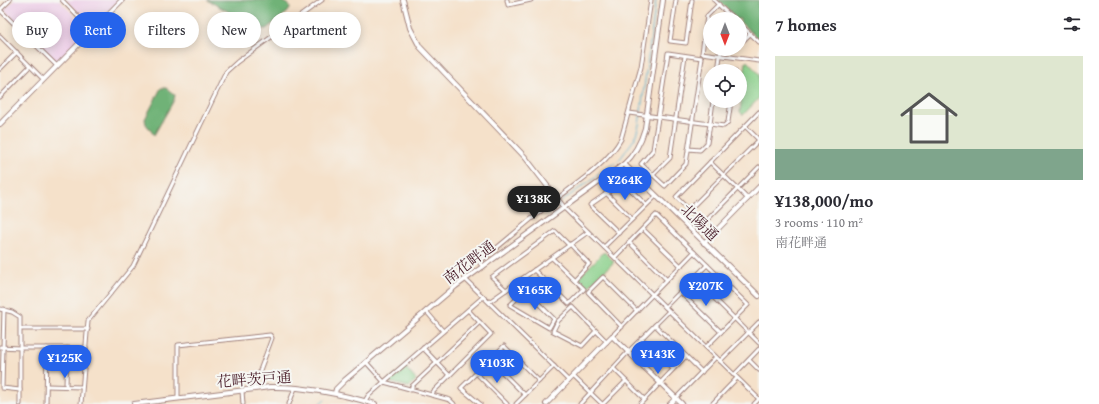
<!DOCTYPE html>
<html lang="en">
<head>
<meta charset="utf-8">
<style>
  :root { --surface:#fff; --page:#f2f2f3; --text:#2b2b33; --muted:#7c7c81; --accent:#2563eb }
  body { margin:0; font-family:"Gentium Book Plus","Noto Serif JP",serif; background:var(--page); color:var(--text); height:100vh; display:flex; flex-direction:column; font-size:15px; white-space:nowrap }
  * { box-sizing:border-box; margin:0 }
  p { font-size:13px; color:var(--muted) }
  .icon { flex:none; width:22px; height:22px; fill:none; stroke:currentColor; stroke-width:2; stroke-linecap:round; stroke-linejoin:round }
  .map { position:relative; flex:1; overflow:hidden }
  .side { display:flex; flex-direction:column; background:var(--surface); width:340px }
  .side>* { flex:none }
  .top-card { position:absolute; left:12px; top:12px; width:380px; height:36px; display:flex; gap:8px }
  .needle { width:26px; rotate:180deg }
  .controls { position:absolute; left:703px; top:12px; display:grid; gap:8px }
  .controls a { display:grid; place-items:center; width:44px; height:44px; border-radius:50%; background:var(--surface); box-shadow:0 2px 10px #0003; font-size:20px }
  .price { position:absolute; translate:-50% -34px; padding:0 9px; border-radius:14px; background:var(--accent); color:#fff; font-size:13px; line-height:26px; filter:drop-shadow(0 1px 2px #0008) }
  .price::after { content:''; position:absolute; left:50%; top:24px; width:12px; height:9px; margin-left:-6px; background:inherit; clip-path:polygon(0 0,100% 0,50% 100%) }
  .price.selected { background:#222; color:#fff }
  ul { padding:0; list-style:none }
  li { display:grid; align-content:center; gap:8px; height:212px; padding:0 16px }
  li span { display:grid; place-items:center; height:124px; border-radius:0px; color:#555 }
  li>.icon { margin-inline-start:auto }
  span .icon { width:72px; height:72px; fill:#fffc; stroke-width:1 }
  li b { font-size:17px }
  h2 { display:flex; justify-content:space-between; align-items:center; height:48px; padding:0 16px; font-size:17px }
  .pill { padding:0 14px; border-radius:18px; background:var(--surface); box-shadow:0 2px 10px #0003; font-size:14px; line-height:36px }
  .pill.selected { background:var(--accent); color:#fff }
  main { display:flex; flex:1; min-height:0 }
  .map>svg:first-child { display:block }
</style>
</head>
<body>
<main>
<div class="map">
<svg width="759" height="404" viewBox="0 0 759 404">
  <rect width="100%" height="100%" fill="#f6f6f2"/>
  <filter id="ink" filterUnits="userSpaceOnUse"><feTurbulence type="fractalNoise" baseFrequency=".025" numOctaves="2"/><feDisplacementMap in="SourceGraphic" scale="8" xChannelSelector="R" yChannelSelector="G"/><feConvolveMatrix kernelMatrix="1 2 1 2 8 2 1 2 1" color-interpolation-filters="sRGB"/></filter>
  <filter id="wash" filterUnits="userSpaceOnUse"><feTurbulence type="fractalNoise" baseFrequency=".012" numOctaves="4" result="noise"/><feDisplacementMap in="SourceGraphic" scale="16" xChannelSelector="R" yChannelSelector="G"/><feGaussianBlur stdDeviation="0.9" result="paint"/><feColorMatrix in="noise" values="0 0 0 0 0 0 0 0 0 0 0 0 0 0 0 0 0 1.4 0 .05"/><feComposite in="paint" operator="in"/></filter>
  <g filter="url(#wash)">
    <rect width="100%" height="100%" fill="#f5e1ca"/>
    <g fill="#eed0e8">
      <polygon points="14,0 59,0 89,30 56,63 4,10"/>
      <polygon points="66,0 119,0 93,27"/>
    </g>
    <g fill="#8bd08b" stroke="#6a785b">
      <polygon points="747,61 759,74 759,98 743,115 740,112 746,62"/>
      <polygon points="604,252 614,262 587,288 578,280 578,278"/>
      <polygon points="503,350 512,357 501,368 494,359"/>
      <polygon points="405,367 416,380 409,387 389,382 389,380"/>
    </g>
    <g fill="#70b277" stroke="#5d6851">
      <polygon points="207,0 281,0 289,5 290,8 288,12 266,29 260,29"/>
      <polygon points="718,0 759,0 759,40 740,22 740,19 737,19"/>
      <polygon points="161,88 166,88 175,95 174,100 154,135 146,124 145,119"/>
    </g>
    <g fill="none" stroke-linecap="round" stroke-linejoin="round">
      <g stroke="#50afcf" stroke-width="1">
        <polyline points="562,201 620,159 635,138 639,125 656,0"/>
        <polyline points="546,213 559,203"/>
        <polyline points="319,404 325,399"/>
      </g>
    </g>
  </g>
  <g filter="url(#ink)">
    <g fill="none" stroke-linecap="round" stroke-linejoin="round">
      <defs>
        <g id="street">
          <polyline points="62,0 92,31"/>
          <polyline points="507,0 508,5 531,0"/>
          <polyline points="676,0 670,41 686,43 692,0"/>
          <polyline points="714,0 726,12 725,19"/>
          <polyline points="719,4 707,16 702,53 759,61"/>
          <polyline points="0,10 57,66"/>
          <polyline points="0,10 10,0"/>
          <polyline points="726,12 735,19"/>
          <polyline points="740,24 759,42"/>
          <polyline points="0,36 43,79"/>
          <polyline points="740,39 744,40 750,34"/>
          <polygon points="668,53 702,58 686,164 665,186 641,164 653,150"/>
          <polyline points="718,68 735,71"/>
          <polyline points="0,69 17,52"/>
          <polyline points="718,71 721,49"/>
          <polyline points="0,97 30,66"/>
          <polyline points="759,112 676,197 703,224 759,167"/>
          <polyline points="629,113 710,124 713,101"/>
          <polyline points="745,126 759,140"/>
          <polyline points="688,149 700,150 707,143 710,124 724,126 728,122 731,101"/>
          <polyline points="710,162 748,199"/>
          <polyline points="653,175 670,158 685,56"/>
          <polyline points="606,193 632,219"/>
          <polyline points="563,207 759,399"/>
          <polyline points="689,210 759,140"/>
          <polyline points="643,229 681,266"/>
          <polyline points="619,233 590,205 623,182 646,205"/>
          <polyline points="629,242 667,280"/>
          <polyline points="570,244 589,264 575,279"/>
          <polyline points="604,247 656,196"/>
          <polyline points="615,257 656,215 748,305 706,347"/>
          <path d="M483,267L479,262C501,245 520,228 541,211C566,190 606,167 621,139L641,67L651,0"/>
          <polyline points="534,270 569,304 584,289 552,258"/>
          <polyline points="694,278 759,343"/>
          <polyline points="465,279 569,381"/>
          <polyline points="517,282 554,319 549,328 510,305 525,291"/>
          <polyline points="506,290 492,277 555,231 569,245"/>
          <polyline points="680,292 721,332"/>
          <polyline points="489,302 588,232"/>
          <polyline points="665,307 707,265"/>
          <polyline points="0,309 12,312 20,317 20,404"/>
          <polyline points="4,309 2,388 20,390"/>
          <polyline points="426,311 443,331"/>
          <polyline points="655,325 702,372"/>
          <polyline points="622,327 588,292 603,277 637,311"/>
          <polyline points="21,329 88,329"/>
          <polyline points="596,331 582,346 553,331 558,321 573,307 607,342"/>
          <polyline points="612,336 694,252"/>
          <polyline points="641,338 673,369"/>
          <polyline points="0,347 20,348 86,348"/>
          <polyline points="423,348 449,375"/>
          <polyline points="490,360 525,395"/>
          <polyline points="749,360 759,370"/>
          <polyline points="720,361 759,322"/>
          <polyline points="366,362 384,382 450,400 454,404"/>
          <polyline points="613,368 644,399"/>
          <polyline points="477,374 507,404"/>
          <polyline points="734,375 759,349"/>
          <polyline points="573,376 602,404"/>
          <polyline points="47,386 82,387"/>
          <polyline points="66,386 67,348"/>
          <polyline points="411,390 412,386 480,322"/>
          <polyline points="242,391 243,404"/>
          <polyline points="432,395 433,392 491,334 468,310"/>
          <polyline points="178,398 178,345 270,335 272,338 253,389"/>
          <polyline points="676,398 716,357"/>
          <polyline points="365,401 368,396 384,382 483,297"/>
          <polyline points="46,404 47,348"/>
          <polyline points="81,404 88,321 133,266 226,72 237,62 322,0"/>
          <polyline points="289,404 295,388"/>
          <polyline points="480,404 461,388 504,346 539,381"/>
          <polyline points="516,404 554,366"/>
          <polyline points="580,404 628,352 669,311"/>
          <polyline points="603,404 626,381"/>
          <polyline points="640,404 686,356"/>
          <polyline points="712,404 737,378"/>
          <polyline points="754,404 759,399"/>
        </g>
        <g id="secondary">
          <polyline points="403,0 410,28 420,47 525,157 562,205"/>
          <polyline points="0,124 122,0"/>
          <polyline points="624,164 759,296"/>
          <polyline points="704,243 759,187"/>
          <path d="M335,393L336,389L345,380L456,286L624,164C635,154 641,142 645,128L663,0"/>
          <path d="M134,404L270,387C306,386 341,394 375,404"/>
          <polyline points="546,404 612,336 682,404"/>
          <polyline points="670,404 676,398"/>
        </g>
      </defs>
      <use href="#street" stroke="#a0807a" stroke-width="5"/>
      <use href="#secondary" stroke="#a0807a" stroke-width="6"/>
      <use href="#street" stroke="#fff" stroke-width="3"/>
      <use href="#secondary" stroke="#fff" stroke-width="4"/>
    </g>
  </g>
  <g text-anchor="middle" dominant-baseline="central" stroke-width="4" stroke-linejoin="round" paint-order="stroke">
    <g font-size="15" fill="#4a1f2b" stroke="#f6f6f2">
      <text transform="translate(700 222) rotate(44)">北陽通</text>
      <text transform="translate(469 262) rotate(-37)">南花畔通</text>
      <text transform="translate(254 379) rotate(-4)">花畔茨戸通</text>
    </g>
  </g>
</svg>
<div class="controls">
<a><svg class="needle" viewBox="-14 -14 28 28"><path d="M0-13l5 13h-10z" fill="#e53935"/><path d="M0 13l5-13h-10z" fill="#7c7c81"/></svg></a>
<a><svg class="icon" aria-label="locate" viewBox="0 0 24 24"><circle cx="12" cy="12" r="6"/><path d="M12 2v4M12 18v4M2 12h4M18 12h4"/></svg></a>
</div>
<b class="price" style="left:625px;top:201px">¥264K</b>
<b class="price selected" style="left:534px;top:220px">¥138K</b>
<b class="price" style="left:706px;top:307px">¥207K</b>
<b class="price" style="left:535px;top:311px">¥165K</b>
<b class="price" style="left:658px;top:375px">¥143K</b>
<b class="price" style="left:65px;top:379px">¥125K</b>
<b class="price" style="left:497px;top:384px">¥103K</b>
<div class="top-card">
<a class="pill">Buy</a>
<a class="pill selected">Rent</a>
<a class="pill">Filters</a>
<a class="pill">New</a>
<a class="pill">Apartment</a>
</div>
</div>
<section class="side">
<h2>7 homes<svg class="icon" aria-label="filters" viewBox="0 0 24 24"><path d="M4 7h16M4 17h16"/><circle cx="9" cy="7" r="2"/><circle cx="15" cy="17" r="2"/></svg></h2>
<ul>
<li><span style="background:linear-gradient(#dfe7d0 75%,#7fa58c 0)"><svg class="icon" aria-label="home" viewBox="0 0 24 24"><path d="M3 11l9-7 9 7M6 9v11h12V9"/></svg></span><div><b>¥138,000/mo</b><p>3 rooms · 110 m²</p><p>南花畔通</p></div></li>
</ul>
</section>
</main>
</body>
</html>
